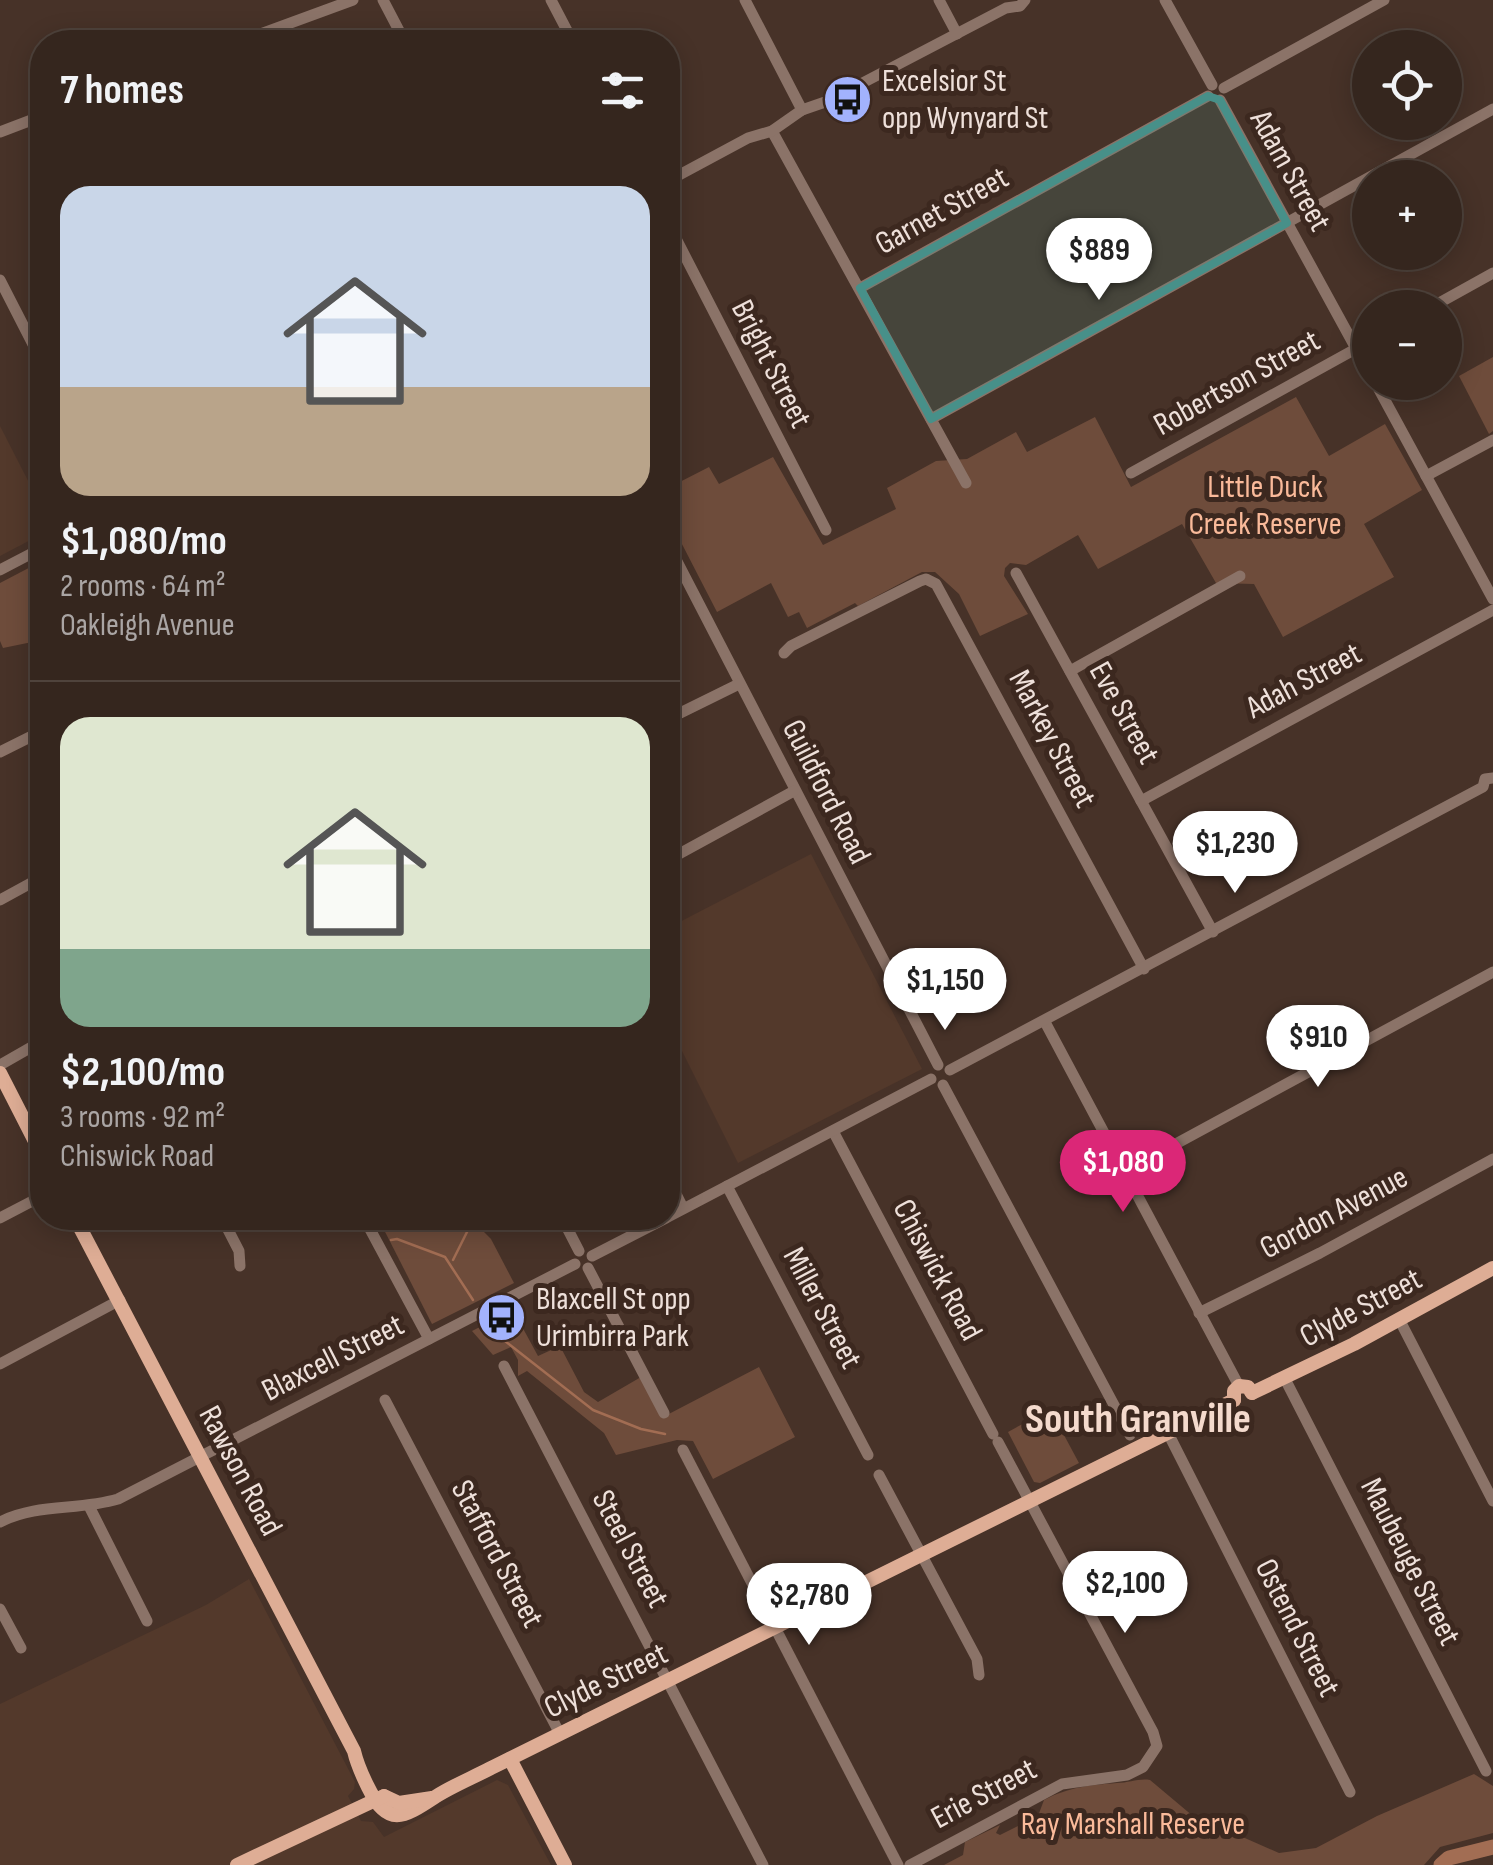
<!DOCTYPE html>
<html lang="en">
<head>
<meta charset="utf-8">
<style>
  :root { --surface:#35261e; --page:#3d2e27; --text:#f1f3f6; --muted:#aaa5a4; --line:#4f433c; --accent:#db2777 }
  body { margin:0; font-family:"Sofia Sans Condensed",sans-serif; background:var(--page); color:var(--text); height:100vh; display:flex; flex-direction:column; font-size:38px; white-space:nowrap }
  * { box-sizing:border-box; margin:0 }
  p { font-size:32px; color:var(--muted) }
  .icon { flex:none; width:55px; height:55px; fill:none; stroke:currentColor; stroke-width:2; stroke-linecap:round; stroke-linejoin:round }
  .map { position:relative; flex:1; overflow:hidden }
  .side { position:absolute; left:30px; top:30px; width:650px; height:1200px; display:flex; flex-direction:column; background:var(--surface); border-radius:40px; box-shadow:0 5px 25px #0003,0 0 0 2px var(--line) }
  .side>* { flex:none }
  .buttons { position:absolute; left:1352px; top:30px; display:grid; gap:20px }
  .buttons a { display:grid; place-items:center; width:110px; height:110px; border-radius:50%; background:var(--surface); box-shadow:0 5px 25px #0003,0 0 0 2px var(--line); font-size:50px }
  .price { position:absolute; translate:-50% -85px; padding:0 22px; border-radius:35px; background:#fff; color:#222; font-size:32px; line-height:65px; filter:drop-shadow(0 2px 5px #0008) }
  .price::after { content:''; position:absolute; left:50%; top:60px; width:30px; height:22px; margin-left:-15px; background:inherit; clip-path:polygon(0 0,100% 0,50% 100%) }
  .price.current { background:var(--accent); color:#fff }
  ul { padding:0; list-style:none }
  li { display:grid; align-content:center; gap:20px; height:530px; padding:0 30px }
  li+li { border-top:2px solid var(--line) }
  li span { display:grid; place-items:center; height:310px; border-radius:30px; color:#555 }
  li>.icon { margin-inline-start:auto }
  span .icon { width:180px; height:180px; fill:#fffc; stroke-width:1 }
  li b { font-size:42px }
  h2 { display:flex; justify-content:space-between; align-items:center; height:120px; padding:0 30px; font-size:42px }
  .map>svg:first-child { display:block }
</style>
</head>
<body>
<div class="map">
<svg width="1493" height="1865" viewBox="0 0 1493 1865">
  <rect width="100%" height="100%" fill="#473228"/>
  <g fill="#53392b">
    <polygon points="0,426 42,508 42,534 0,556"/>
    <polygon points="811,854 922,1069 738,1163 668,1023 668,928"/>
    <polygon points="249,1579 355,1782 354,1789 348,1796 361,1821 373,1822 384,1837 497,1780 508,1785 551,1865 0,1865 0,1704 206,1605"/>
  </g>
  <g fill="#6e4c3b">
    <polygon points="1493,357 1493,431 1489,434 1459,376"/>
    <polygon points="1296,397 1329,456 1385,424 1422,490 1364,524 1394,577 1283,637 1254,584 1216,583 1182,524 1098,569 1078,535 1026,565 1010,563 1005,568 1004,576 1028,614 980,636 959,594 935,572 922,572 858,606 855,603 807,628 799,612 788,617 771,583 717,612 668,517 668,488 709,467 719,484 773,457 823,545 896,509 887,488 936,461 967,459 1016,432 1027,452 1095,417 1131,487"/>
    <polygon points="42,561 42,640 3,648 0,641 0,583"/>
    <polygon points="378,1218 470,1218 491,1239 514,1283 432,1324"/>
    <polygon points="513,1310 538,1356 560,1346 584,1392 598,1402 641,1377 663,1417 759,1367 795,1437 713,1479 693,1441 677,1440 616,1455 604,1433 527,1371 518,1376 518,1360 511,1347 493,1355 472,1331"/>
    <polygon points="1050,1409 1079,1463 1040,1483 1034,1482 1008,1432"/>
    <path d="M1474,1774L1493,1786V1833L1440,1847L1424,1865H944L963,1855L965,1842L1000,1825L996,1833L1000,1835L1038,1816L1044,1800C1069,1787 1090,1785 1117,1783C1129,1783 1139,1778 1150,1780L1206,1827L1208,1839L1229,1831L1279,1853L1316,1848L1377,1816Z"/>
  </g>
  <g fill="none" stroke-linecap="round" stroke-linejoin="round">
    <g stroke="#a26d53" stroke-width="2.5">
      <polyline points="391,1240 397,1239 445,1257 473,1300"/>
      <polyline points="453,1260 472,1222"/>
      <polyline points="487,1327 593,1410 641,1429 665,1434"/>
    </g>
    <polyline stroke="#a26d53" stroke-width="15" points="1441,1865 1449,1858 1493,1847"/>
    <g stroke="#8b7368" stroke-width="11">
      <polyline points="383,0 405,42"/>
      <polyline points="551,0 573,42"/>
      <polyline points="745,0 802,110"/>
      <polyline points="939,0 957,34"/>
      <polyline points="1165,0 1212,85"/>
      <polyline points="239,42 353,0"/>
      <polyline points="1224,88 1384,0"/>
      <polyline points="1220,100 1370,374"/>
      <polyline points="772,131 966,483"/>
      <polyline points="0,132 42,116"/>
      <polyline points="668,181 748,138 772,131 802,110 828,101 1006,8 1020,6 1025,0"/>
      <polyline points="668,223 826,530"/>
      <polyline points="0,280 42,362"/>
      <polyline points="860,288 1208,96"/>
      <polyline points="1430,308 1493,273"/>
      <polyline points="27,331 42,324"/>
      <polyline points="1375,382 1493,599"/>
      <polyline points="931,419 1493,109"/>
      <polyline points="1131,473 1370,341"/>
      <polyline points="1426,476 1493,440"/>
      <polyline points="668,544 938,1065"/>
      <polyline points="0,570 42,548"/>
      <polyline points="1016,573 1213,932"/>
      <polyline points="784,653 791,646 920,581 926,579 936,584 1144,969"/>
      <polyline points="1070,671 1240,576"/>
      <polyline points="668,719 739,684"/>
      <polyline points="0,752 42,731"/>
      <polyline points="1141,801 1493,610"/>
      <polyline points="668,860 794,791"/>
      <polyline points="0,900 42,877"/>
      <polyline points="1045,1022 1239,1386"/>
      <polyline points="0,1065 42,1041"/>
      <polyline points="950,1070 1483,787 1485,779 1493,778"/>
      <polyline points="943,1085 1130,1435"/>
      <polyline points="833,1131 993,1434"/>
      <polyline points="1124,1172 1493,972"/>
      <polyline points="668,1178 683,1208"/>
      <polyline points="727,1186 868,1455"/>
      <polyline points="668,1217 931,1079"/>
      <polyline points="0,1218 42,1196"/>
      <polyline points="222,1218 239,1251 240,1266"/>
      <polyline points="364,1218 429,1339"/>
      <polyline points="562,1218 579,1251"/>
      <polyline points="592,1256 666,1218"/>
      <polyline points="588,1268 664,1413"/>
      <polyline points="1199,1313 1320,1253 1493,1159"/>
      <polyline points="1399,1319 1493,1501"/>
      <polyline points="0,1364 120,1300"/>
      <polyline points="504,1366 763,1865"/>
      <polyline points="1285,1379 1486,1771"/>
      <polyline points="385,1400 560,1734"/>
      <polyline points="1169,1435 1350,1792"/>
      <polyline points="683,1450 898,1865"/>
      <polyline points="879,1475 977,1659 979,1675"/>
      <polyline points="90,1508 147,1621"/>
      <path d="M0,1522C38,1503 78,1511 118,1499L575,1264"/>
      <polyline points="0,1609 21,1648"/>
      <polyline points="910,1865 1062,1784 1127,1775 1143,1767 1157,1746 1153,1732 998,1442"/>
    </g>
    <g stroke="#dead95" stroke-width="14">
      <polyline points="0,1073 42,1155"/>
      <path d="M75,1218L354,1751C357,1764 362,1775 368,1787C388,1828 403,1818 435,1797C452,1786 472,1778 491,1768L1234,1400"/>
      <polyline points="1252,1393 1354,1344 1493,1268"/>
      <polyline points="1234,1400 1234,1391 1239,1386 1248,1387 1252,1393"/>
      <polyline points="510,1759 565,1865"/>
      <polyline points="384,1796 399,1803 432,1798"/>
      <polyline points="237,1865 384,1796"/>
    </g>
  </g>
  <path fill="#479089" fill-opacity="0.2" stroke="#479089" stroke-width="8" stroke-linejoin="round" d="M1208,96L1220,100L1287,223L931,419L860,288Z"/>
  <defs>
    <symbol id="bus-disc" viewBox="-11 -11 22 22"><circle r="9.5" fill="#a2b2fd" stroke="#3c281f"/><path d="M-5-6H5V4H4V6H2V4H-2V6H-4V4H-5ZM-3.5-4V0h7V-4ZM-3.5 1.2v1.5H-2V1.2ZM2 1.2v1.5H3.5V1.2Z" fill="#111"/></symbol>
  </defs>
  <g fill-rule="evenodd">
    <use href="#bus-disc" x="820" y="72" width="55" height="55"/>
    <use href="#bus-disc" x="474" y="1290" width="55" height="55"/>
  </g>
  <g text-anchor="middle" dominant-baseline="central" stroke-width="10" stroke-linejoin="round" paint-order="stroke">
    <g font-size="32" fill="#eee0da" stroke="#3c281f" text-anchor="start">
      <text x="882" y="81">Excelsior St<tspan x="882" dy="37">opp Wynyard St</tspan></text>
      <text x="536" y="1299">Blaxcell St opp<tspan x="536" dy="37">Urimbirra Park</tspan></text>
    </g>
    <g font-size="32" fill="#eee0da" stroke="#3c281f">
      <text transform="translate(1290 171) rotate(61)">Adam Street</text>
      <text transform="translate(942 211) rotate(-29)">Garnet Street</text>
      <text transform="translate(771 364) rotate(63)">Bright Street</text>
      <text transform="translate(1237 383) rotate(-29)">Robertson Street</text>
      <text transform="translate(1304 681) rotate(-28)">Adah Street</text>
      <text transform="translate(1124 713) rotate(61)">Eve Street</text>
      <text transform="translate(1052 739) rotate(62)">Markey Street</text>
      <text transform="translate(826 792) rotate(63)">Guildford Road</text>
      <text transform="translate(1334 1213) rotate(-28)">Gordon Avenue</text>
      <text transform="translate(937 1270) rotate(62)">Chiswick Road</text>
      <text transform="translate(822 1308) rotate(62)">Miller Street</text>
      <text transform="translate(1361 1308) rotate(-28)">Clyde Street</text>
      <text transform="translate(333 1358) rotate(-27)">Blaxcell Street</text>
      <text transform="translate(240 1471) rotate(62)">Rawson Road</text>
      <text transform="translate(630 1549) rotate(62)">Steel Street</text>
      <text transform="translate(497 1554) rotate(62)">Stafford Street</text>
      <text transform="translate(1410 1562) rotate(63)">Maubeuge Street</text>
      <text transform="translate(1297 1628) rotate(63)">Ostend Street</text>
      <text transform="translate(606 1681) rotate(-26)">Clyde Street</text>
      <text transform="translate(984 1794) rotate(-28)">Erie Street</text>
    </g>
    <g font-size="32" fill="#faba9a" stroke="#3c281f">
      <text x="1265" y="487">Little Duck<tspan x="1265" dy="37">Creek Reserve</tspan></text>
      <text x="1133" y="1824">Ray Marshall Reserve</text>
    </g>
    <g font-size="42" font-weight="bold" fill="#f4dacd" stroke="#3c281f">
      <text x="1138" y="1419">South Granville</text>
    </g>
  </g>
</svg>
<div class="buttons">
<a><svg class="icon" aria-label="locate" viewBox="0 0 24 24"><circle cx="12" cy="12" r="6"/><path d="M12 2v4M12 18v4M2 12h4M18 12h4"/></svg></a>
<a>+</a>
<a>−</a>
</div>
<b class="price" style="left:1099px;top:303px">$889</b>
<b class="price" style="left:1235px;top:896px">$1,230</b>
<b class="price" style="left:945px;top:1033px">$1,150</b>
<b class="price" style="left:1318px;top:1090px">$910</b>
<b class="price current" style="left:1123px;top:1215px">$1,080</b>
<b class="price" style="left:1125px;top:1636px">$2,100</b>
<b class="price" style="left:809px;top:1648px">$2,780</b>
<section class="side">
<h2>7 homes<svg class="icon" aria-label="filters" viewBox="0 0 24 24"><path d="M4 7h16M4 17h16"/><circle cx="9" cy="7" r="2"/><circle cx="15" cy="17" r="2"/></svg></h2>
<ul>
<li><span style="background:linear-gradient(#c9d6e8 65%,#b9a48a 0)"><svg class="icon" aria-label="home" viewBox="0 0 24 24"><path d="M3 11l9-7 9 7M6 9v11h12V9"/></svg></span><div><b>$1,080/mo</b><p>2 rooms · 64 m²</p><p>Oakleigh Avenue</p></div></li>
<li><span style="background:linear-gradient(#dfe7d0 75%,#7fa58c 0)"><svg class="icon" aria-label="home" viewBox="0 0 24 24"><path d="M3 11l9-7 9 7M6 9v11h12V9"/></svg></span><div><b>$2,100/mo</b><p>3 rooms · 92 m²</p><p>Chiswick Road</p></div></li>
</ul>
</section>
</div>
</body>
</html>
